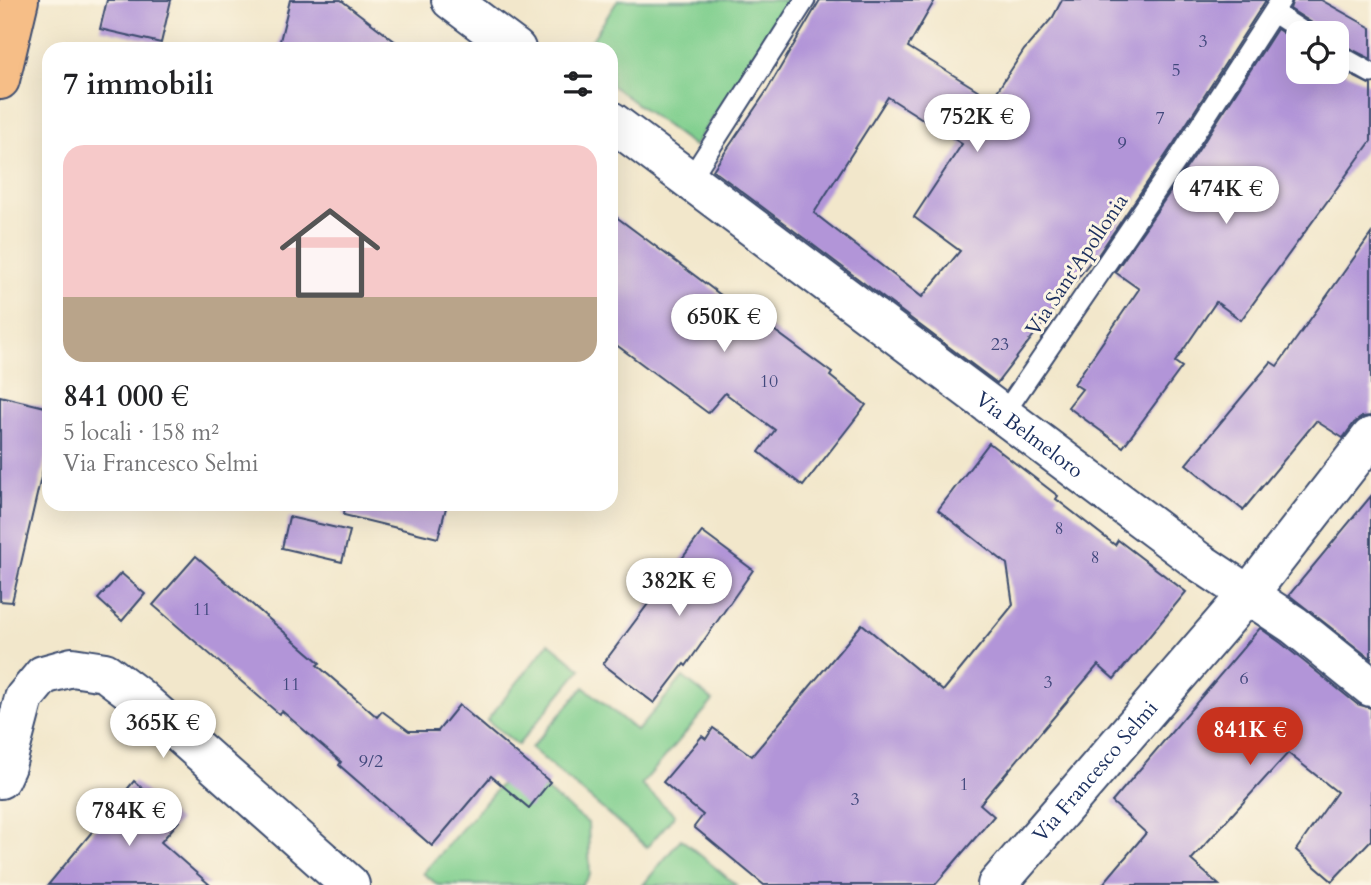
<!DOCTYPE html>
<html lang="it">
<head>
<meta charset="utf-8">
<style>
  :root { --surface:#fff; --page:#f2f2f2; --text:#202124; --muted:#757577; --accent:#c8321e }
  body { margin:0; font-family:Cardo,serif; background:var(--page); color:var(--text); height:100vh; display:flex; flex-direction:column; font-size:26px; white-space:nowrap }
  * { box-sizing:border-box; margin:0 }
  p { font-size:23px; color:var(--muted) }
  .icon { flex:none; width:38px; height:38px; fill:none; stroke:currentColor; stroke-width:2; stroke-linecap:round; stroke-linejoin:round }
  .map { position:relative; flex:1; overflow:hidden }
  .sheet { position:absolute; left:42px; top:42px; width:576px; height:469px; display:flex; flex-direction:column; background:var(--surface); border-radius:21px; box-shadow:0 7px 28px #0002 }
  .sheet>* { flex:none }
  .controls { position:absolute; left:1286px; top:21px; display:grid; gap:14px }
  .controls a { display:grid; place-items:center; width:63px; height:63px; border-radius:14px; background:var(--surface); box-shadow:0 7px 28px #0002; font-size:35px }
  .price { position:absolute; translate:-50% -60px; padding:0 16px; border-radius:24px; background:#fff; color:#222; font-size:23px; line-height:46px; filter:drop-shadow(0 2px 4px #0008) }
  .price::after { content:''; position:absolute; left:50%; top:42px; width:21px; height:16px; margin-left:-10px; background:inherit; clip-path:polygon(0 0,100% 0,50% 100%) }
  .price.active { background:var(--accent); color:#fff }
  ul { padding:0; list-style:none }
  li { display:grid; align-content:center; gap:14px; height:371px; padding:0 21px }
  li span { display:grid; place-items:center; height:217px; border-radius:21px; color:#555 }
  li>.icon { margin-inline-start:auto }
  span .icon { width:126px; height:126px; fill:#fffc; stroke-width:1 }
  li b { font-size:30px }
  h2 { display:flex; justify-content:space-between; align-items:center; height:84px; padding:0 21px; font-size:30px }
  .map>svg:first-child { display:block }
</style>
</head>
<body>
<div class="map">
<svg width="1371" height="885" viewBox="0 0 1371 885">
  <rect width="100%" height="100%" fill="#fcf5e5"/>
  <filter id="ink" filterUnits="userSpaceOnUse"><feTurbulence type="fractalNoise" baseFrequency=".0143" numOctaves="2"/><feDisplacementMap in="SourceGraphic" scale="14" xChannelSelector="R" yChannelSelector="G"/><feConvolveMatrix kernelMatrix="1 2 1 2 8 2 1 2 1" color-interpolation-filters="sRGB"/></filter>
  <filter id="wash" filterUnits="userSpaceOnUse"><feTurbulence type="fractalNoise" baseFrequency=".00686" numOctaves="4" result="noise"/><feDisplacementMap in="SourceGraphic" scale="28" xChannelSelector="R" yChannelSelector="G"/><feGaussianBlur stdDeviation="1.57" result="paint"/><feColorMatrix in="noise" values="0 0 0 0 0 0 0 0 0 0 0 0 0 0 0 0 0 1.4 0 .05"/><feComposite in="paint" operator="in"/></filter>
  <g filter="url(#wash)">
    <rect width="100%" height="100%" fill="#f2e7cb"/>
    <g fill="#80cf8e" stroke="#4e7f76" stroke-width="2">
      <polygon points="618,0 790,0 694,146 611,85 611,49 586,49"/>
      <polygon points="549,643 581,669 518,745 487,720"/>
      <polygon points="683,677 713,701 641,785 675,815 647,847 531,748 584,687 637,731"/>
      <polygon points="516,767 588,823 590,875 582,885 438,885 423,873"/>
      <polygon points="681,839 736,885 643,885"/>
    </g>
    <g id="blocks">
      <g fill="#b295d8" fill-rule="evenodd">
        <polygon points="107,0 171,0 161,43 100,29"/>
        <polygon points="290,0 341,0 405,49 278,49"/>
        <path d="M820,0H935L908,47L992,99L1024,50L1053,17L1062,0H1266L1174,143L1096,258L1094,257L997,383L713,170L766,92ZM888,97L962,144L914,217L960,251L922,297L814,213Z"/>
        <polygon points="1293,0 1321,0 1371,28 1371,59 1337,42 1337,33 1317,33 1312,23 1290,9"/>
        <polygon points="1277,29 1298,43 1298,72 1337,72 1337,68 1371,85 1371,141 1241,320 1216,302 1175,362 1182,367 1123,447 1068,407 1082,389 1074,384 1139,289 1115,272 1194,157"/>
        <polygon points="611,213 761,325 763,322 832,373 830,376 866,405 803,486 759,452 775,430 725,393 708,413 611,341"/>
        <polygon points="1371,234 1371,416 1362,417 1354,423 1343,438 1316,421 1243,510 1186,464 1271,362 1277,366"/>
        <polygon points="0,396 49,408 49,443 12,602 0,601"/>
        <polygon points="989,443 1058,496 1056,499 1115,545 1118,540 1186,592 1114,679 1098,665 980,804 994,816 935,885 764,885 694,827 703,815 663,782 702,736 706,739 713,728 752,756 862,624 943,691 1013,605 1007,564 938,510"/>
        <polygon points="1371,496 1371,659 1289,595"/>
        <polygon points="345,504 447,504 438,538 344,515"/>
        <polygon points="289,517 350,531 342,562 282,548"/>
        <polygon points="702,532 753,570 686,666 684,664 654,703 603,664"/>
        <polygon points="196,556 320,663 317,665 377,717 382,711 409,731 438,731 459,705 550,782 529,808 491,776 432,846 339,765 341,762 282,711 279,714 153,605"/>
        <polygon points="121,573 145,594 122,621 98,599"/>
        <polygon points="1260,628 1281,643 1357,704 1371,708 1371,840 1332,881 1296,850 1337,792 1288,753 1191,860 1219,885 1102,885 1146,833 1112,802"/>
        <polygon points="134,781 179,821 161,842 210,885 48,885"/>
      </g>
    </g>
  </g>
  <g filter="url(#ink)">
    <use href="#blocks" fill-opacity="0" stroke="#3b4b6e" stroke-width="2"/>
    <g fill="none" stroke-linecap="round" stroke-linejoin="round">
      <defs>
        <g id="lane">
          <polyline points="1274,13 1305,33"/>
          <polyline points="1337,54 1371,73"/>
          <polyline points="689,181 805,0"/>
          <polyline points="1003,415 1184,150 1281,0"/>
        </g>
        <g id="street">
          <polyline points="451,0 516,49"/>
          <path id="s1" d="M611,121L1198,561L1294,625L1371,687"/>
          <polyline points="0,779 6,766 24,698 43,675 72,667 105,672 137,696 350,885"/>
          <path id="s2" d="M997,885L1259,581L1371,437"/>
        </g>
        <polyline id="primary" points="0,80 19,0"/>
      </defs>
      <use href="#lane" stroke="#3b4b6e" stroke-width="23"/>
      <use href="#street" stroke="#3b4b6e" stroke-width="42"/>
      <use href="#primary" stroke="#3b4b6e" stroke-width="42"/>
      <use href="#lane" stroke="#fff" stroke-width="19"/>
      <use href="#street" stroke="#fff" stroke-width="38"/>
      <use href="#primary" stroke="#f6be87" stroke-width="38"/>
    </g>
  </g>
  <g text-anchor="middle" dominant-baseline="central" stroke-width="6" stroke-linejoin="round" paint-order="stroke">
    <g font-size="18" fill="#41487c">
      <text x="1203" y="41">3</text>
      <text x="1176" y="70">5</text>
      <text x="1160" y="118">7</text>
      <text x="1122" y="143">9</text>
      <text x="1000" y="344">23</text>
      <text x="769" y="381">10</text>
      <text x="1059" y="528">8</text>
      <text x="1095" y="557">8</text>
      <text x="202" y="609">11</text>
      <text x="1244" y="678">6</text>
      <text x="1048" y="682">3</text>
      <text x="291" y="684">11</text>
      <text x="371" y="761">9/2</text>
      <text x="964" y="784">1</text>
      <text x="855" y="799">3</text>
    </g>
    <g font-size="21" fill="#1b2f5e" stroke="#fcf5e5">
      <text transform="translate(1077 265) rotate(-56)">Via Sant'Apollonia</text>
      <text stroke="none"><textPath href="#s1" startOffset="523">Via Belmeloro</textPath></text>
      <text stroke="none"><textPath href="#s2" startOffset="150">Via Francesco Selmi</textPath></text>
    </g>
  </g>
</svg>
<div class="controls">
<a><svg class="icon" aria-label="locate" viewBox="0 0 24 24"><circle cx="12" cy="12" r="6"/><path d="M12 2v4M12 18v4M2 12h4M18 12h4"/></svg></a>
</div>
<b class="price" style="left:977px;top:154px">752K €</b>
<b class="price" style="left:1226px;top:226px">474K €</b>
<b class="price" style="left:724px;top:354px">650K €</b>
<b class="price" style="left:679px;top:618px">382K €</b>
<b class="price" style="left:163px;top:760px">365K €</b>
<b class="price active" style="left:1250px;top:767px">841K €</b>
<b class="price" style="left:129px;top:848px">784K €</b>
<section class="sheet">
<h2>7 immobili<svg class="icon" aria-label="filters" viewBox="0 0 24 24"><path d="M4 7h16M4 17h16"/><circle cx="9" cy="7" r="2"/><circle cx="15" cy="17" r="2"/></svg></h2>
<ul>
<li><span style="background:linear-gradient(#f6c9c9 70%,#b9a48a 0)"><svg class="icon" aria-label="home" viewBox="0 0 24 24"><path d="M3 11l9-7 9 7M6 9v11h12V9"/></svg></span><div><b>841 000 €</b><p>5 locali · 158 m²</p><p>Via Francesco Selmi</p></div></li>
</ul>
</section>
</div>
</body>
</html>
